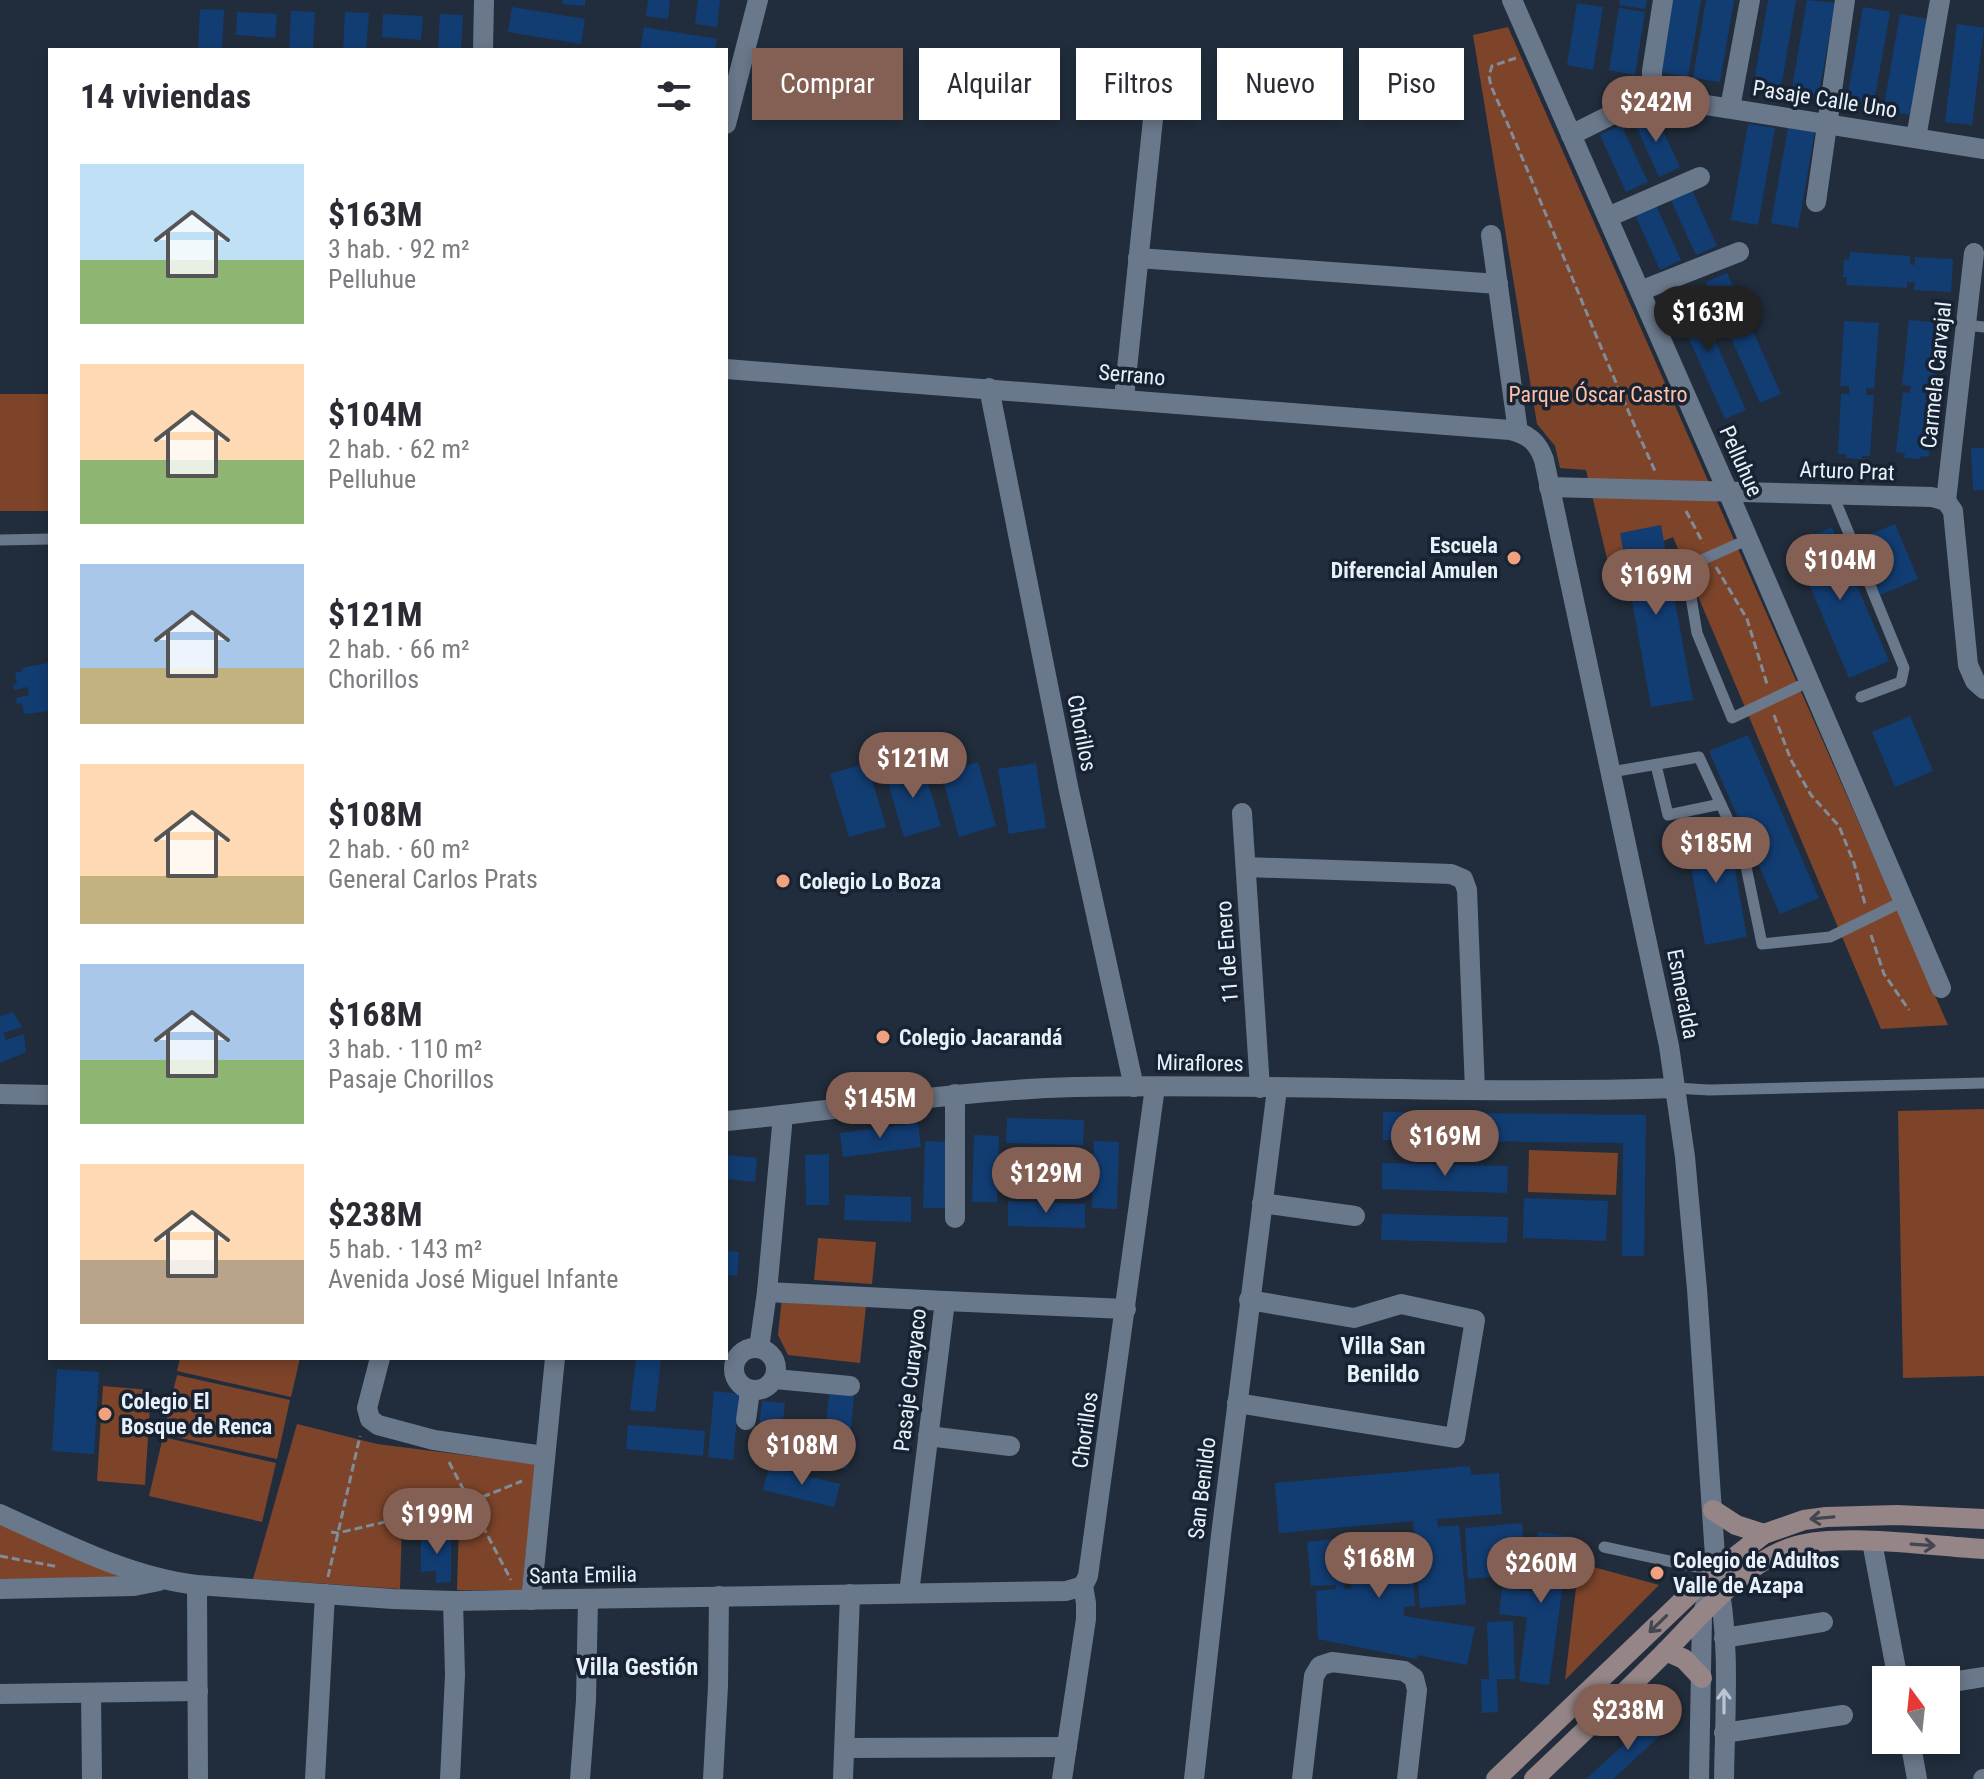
<!DOCTYPE html>
<html lang="es">
<head>
<meta charset="utf-8">
<style>
  :root { --surface:#fff; --page:#f7f7f7; --text:#2b2b33; --muted:#7c7c81; --accent:#846054 }
  body { margin:0; font-family:"Roboto Condensed",sans-serif; background:var(--page); color:var(--text); height:100vh; display:flex; flex-direction:column; font-size:30px; white-space:nowrap }
  * { box-sizing:border-box; margin:0 }
  p { font-size:26px; color:var(--muted) }
  .icon { flex:none; width:44px; height:44px; fill:none; stroke:currentColor; stroke-width:2; stroke-linecap:round; stroke-linejoin:round }
  .map { position:relative; flex:1; overflow:hidden }
  .panel { position:absolute; left:48px; top:48px; width:680px; height:1312px; display:flex; flex-direction:column; background:var(--surface); border-radius:0px; box-shadow:0 4px 12px #0003 }
  .panel>* { flex:none }
  .top-card { position:absolute; left:752px; top:48px; width:760px; height:72px; display:flex; gap:16px }
  .needle { width:52px; rotate:345deg }
  .controls { position:absolute; left:1872px; top:1666px; display:grid; gap:16px }
  .controls a { display:grid; place-items:center; width:88px; height:88px; border-radius:0px; background:var(--surface); box-shadow:0 4px 12px #0003; font-size:40px }
  .price { position:absolute; translate:-50% -68px; padding:0 18px; border-radius:28px; background:var(--accent); color:#fff; font-size:26px; line-height:52px; filter:drop-shadow(0 2px 4px #0008) }
  .price::after { content:''; position:absolute; left:50%; top:48px; width:24px; height:18px; margin-left:-12px; background:inherit; clip-path:polygon(0 0,100% 0,50% 100%) }
  .price.active { background:#222; color:#fff }
  ul { padding:0; list-style:none }
  li { display:flex; align-items:center; gap:24px; height:200px; padding:0 32px }
  li span { display:grid; place-items:center; flex:none; width:224px; height:160px; border-radius:0px; color:#555 }
  li>.icon { margin-inline-start:auto }
  span .icon { width:96px; height:96px; fill:#fffc; stroke-width:1 }
  li b { font-size:34px }
  h2 { display:flex; justify-content:space-between; align-items:center; height:96px; padding:0 32px; font-size:34px }
  .chip { padding:0 28px; border-radius:0px; background:var(--surface); box-shadow:0 4px 12px #0003; font-size:28px; line-height:72px }
  .chip.active { background:var(--accent); color:#fff }
  .map>svg:first-child { display:block }
</style>
</head>
<body>
<div class="map">
<svg width="1984" height="1779" viewBox="0 0 1984 1779">
  <rect width="100%" height="100%" fill="#212d3c"/>
  <g fill="#7d442a">
    <polygon points="1508,27 1948,1025 1881,1029 1673,537 1608,563 1586,470 1560,468 1555,446 1537,424 1473,35"/>
    <rect x="0" y="394" width="50" height="117"/>
    <polygon points="1984,1109 1984,1376 1903,1378 1898,1111"/>
    <polygon points="1529,1150 1618,1153 1616,1195 1528,1192"/>
    <polygon points="818,1238 876,1242 872,1284 814,1280"/>
    <polygon points="782,1297 866,1306 860,1363 788,1355 778,1335"/>
    <polygon points="180,1358 300,1358 291,1397 177,1371"/>
    <polygon points="177,1375 290,1400 277,1459 163,1434"/>
    <polygon points="103,1386 151,1390 145,1485 97,1481"/>
    <polygon points="297,1424 377,1444 535,1464 522,1590 457,1590 459,1523 402,1523 400,1589 253,1579"/>
    <polygon points="163,1437 276,1463 262,1522 149,1496"/>
    <polygon points="0,1524 135,1583 0,1587"/>
    <polygon points="1579,1563 1659,1585 1565,1680"/>
  </g>
  <g fill="#123d73">
    <polygon points="563,0 585,0 585,6 563,4"/>
    <polygon points="648,0 670,0 668,19 646,16"/>
    <polygon points="698,0 720,0 717,27 695,24"/>
    <polygon points="1620,0 1647,0 1645,9 1619,5"/>
    <polygon points="1673,0 1701,0 1688,77 1660,72"/>
    <polygon points="1706,0 1734,0 1720,82 1693,78"/>
    <polygon points="1768,0 1796,0 1780,93 1753,88"/>
    <polygon points="1807,0 1835,3 1818,99 1791,95"/>
    <polygon points="1577,3 1603,7 1593,70 1567,65"/>
    <polygon points="512,7 585,19 581,44 508,32"/>
    <polygon points="1863,7 1890,12 1873,108 1846,104"/>
    <polygon points="1619,8 1645,12 1635,75 1609,70"/>
    <polygon points="200,9 224,10 222,50 198,50"/>
    <polygon points="291,11 315,12 313,50 289,50"/>
    <polygon points="237,12 277,14 275,38 236,35"/>
    <polygon points="345,12 369,13 366,50 343,50"/>
    <polygon points="383,14 423,16 421,40 382,37"/>
    <polygon points="440,14 463,15 461,50 438,50"/>
    <polygon points="1900,14 1927,19 1910,115 1883,111"/>
    <polygon points="1957,24 1984,28 1972,125 1945,122"/>
    <polygon points="644,27 717,39 715,50 640,50"/>
    <polygon points="1653,110 1680,167 1659,177 1633,119"/>
    <polygon points="1748,124 1775,128 1758,225 1731,220"/>
    <polygon points="1621,125 1648,182 1626,192 1600,135"/>
    <polygon points="1788,127 1815,131 1798,228 1771,223"/>
    <polygon points="1691,188 1717,246 1696,255 1670,198"/>
    <polygon points="1655,203 1681,260 1660,270 1634,212"/>
    <polygon points="1850,252 1910,256 1910,264 1915,265 1915,257 1953,259 1951,292 1914,290 1915,282 1907,282 1907,288 1846,285 1847,277 1843,277 1844,259 1849,260"/>
    <polygon points="1727,273 1781,394 1760,403 1706,282"/>
    <polygon points="1692,289 1746,410 1725,419 1671,298"/>
    <polygon points="1909,320 1943,323 1936,389 1928,388 1927,394 1935,395 1929,457 1921,456 1920,459 1904,458 1905,453 1896,452 1903,392 1910,393 1911,386 1902,385"/>
    <polygon points="1844,321 1879,323 1874,389 1866,388 1866,395 1874,395 1870,456 1862,456 1862,459 1846,458 1846,454 1838,454 1841,394 1849,394 1849,386 1840,386"/>
    <polygon points="1971,448 1984,448 1984,490 1973,490"/>
    <polygon points="1895,524 1918,579 1880,595 1856,540"/>
    <polygon points="1661,525 1693,700 1651,707 1620,533"/>
    <polygon points="1832,527 1889,661 1849,678 1792,544"/>
    <polygon points="47,663 50,665 50,682 48,683 50,711 24,714 22,703 17,704 16,698 29,695 28,687 14,690 13,685 17,684 15,673 23,671 22,668"/>
    <polygon points="1910,716 1933,771 1895,787 1872,732"/>
    <polygon points="1748,735 1819,898 1780,914 1709,751"/>
    <polygon points="978,762 996,826 959,837 941,773"/>
    <polygon points="867,763 886,827 849,837 830,774"/>
    <polygon points="922,763 941,826 904,837 885,773"/>
    <polygon points="1036,763 1046,828 1009,834 998,769"/>
    <polygon points="1727,825 1747,937 1705,945 1685,833"/>
    <polygon points="13,1012 22,1027 3,1033 6,1040 24,1034 26,1052 0,1063 0,1016"/>
    <polygon points="1383,1112 1646,1115 1644,1256 1622,1256 1623,1143 1383,1140"/>
    <polygon points="1007,1118 1084,1120 1083,1145 1006,1143"/>
    <polygon points="918,1123 921,1147 843,1157 840,1133"/>
    <polygon points="974,1135 999,1136 997,1202 972,1202"/>
    <polygon points="925,1141 950,1142 948,1208 923,1208"/>
    <polygon points="1094,1141 1119,1142 1117,1209 1092,1208"/>
    <polygon points="829,1154 829,1205 806,1205 805,1155"/>
    <polygon points="726,1155 757,1158 755,1182 726,1179"/>
    <polygon points="1382,1163 1508,1166 1507,1193 1382,1189"/>
    <polygon points="845,1195 911,1197 911,1222 844,1220"/>
    <polygon points="1524,1198 1608,1201 1606,1241 1523,1238"/>
    <polygon points="1008,1201 1085,1204 1085,1228 1008,1226"/>
    <polygon points="1382,1214 1508,1217 1507,1243 1381,1240"/>
    <polygon points="726,1251 739,1252 737,1276 726,1275"/>
    <polygon points="636,1358 661,1358 655,1412 630,1410"/>
    <polygon points="57,1369 99,1372 94,1454 52,1451"/>
    <polygon points="714,1391 739,1394 733,1460 708,1457"/>
    <polygon points="829,1394 854,1396 847,1469 822,1467"/>
    <polygon points="762,1401 785,1403 778,1462 755,1460"/>
    <polygon points="628,1425 705,1431 703,1456 626,1449"/>
    <polygon points="1470,1466 1471,1475 1499,1473 1502,1514 1437,1519 1438,1527 1459,1525 1466,1604 1420,1608 1413,1521 1279,1533 1275,1483"/>
    <polygon points="769,1467 840,1484 834,1507 763,1490"/>
    <polygon points="1522,1523 1526,1574 1468,1579 1465,1528"/>
    <polygon points="1538,1532 1575,1537 1568,1584 1563,1583 1549,1685 1519,1681 1527,1617 1499,1614 1502,1588 1538,1592 1539,1579 1531,1578"/>
    <polygon points="1410,1533 1415,1606 1404,1607 1404,1616 1475,1627 1467,1665 1417,1655 1417,1659 1318,1639 1316,1591 1336,1589 1336,1585 1311,1586 1307,1542 1343,1538 1348,1584 1343,1584 1345,1589 1351,1588 1347,1537"/>
    <polygon points="421,1534 451,1534 451,1582 436,1583 436,1571 421,1572"/>
    <polygon points="1513,1621 1515,1679 1497,1679 1498,1712 1482,1713 1481,1679 1489,1679 1487,1622"/>
    <polygon points="1652,1719 1664,1732 1613,1779 1586,1779"/>
  </g>
  <g fill="none" stroke-linecap="round" stroke-linejoin="round">
    <g stroke="#828c98" stroke-width="3" stroke-dasharray="8 4" stroke-linecap="butt">
      <path d="M1516,58L1492,66L1489,76L1491,86C1548,214 1597,344 1655,471"/>
      <polyline points="1686,511 1703,543"/>
      <polyline points="1716,567 1747,619 1767,684"/>
      <polyline points="1774,715 1791,760 1811,795 1839,826 1854,863 1865,904"/>
      <polyline points="1871,935 1884,974 1909,1010"/>
      <polyline points="449,1462 511,1580"/>
      <polyline points="331,1532 338,1533 470,1502 522,1481"/>
      <polyline points="0,1556 59,1567"/>
      <polyline points="328,1577 360,1436"/>
    </g>
    <g stroke="#6a788b" stroke-width="11">
      <polyline points="1966,325 1984,327"/>
      <polyline points="1833,495 1904,668 1901,682 1861,697"/>
      <polyline points="1749,539 1686,567 1697,633 1732,718 1810,681"/>
      <polyline points="0,540 50,539"/>
      <polyline points="1656,765 1668,815 1721,804"/>
      <polyline points="1611,772 1699,757 1743,852 1762,944 1830,937 1904,901"/>
      <polyline points="1675,1088 1709,1090 1984,1083"/>
      <polyline points="1604,1547 1715,1571"/>
    </g>
    <g stroke="#6a788b" stroke-width="20">
      <polyline points="1512,0 1728,492 1941,988"/>
      <polyline points="483,50 484,0"/>
      <polyline points="1652,98 1652,71 1663,0"/>
      <polyline points="1730,108 1750,0"/>
      <polyline points="726,124 758,0"/>
      <polyline points="1571,135 1641,100 1662,98 1984,149"/>
      <polyline points="1916,138 1940,0"/>
      <polyline points="1816,202 1845,0"/>
      <polyline points="1608,217 1700,177"/>
      <polyline points="1491,235 1518,432"/>
      <polyline points="1138,258 1498,284"/>
      <polyline points="1640,291 1739,252"/>
      <path d="M726,369L1510,430C1528,434 1538,442 1544,460L1669,1046L1685,1157L1697,1289L1716,1571C1731,1638 1725,1711 1724,1779"/>
      <polyline points="989,388 1069,791 1134,1087"/>
      <polyline points="1124,398 1153,119"/>
      <polyline points="1549,487 1932,497 1946,501 1953,511 1968,665 1975,681 1984,689"/>
      <polyline points="1946,501 1974,253"/>
      <polyline points="1242,813 1260,1088"/>
      <polyline points="1246,867 1451,874 1463,879 1467,890 1475,1090"/>
      <polyline points="0,1094 50,1095"/>
      <path d="M726,1121C843,1110 958,1090 1075,1087C1275,1083 1475,1095 1675,1088"/>
      <polyline points="1262,1203 1355,1216"/>
      <polyline points="955,1218 955,1094"/>
      <polyline points="767,1292 945,1301 909,1593"/>
      <polyline points="945,1301 1126,1309"/>
      <circle cx="755" cy="1369" r="21"/>
      <polyline points="759,1348 767,1292 783,1115"/>
      <polyline points="380,1358 367,1408 370,1419 378,1425 434,1440 544,1456"/>
      <polyline points="775,1379 850,1386"/>
      <polyline points="1237,1403 1455,1438 1475,1320 1401,1304 1354,1318 1249,1300"/>
      <polyline points="746,1420 750,1391"/>
      <polyline points="928,1436 1010,1446"/>
      <path d="M0,1514C62,1542 128,1577 197,1585L393,1599L453,1601L1066,1591L1083,1586"/>
      <polyline points="1872,1542 1898,1680"/>
      <polyline points="197,1585 198,1779"/>
      <polyline points="0,1589 134,1586 159,1581"/>
      <polyline points="531,1600 555,1358"/>
      <polyline points="1724,1638 1823,1622"/>
      <polyline points="1946,1683 1984,1677"/>
      <polyline points="91,1693 92,1779"/>
      <polyline points="0,1694 198,1691"/>
      <polyline points="1724,1733 1843,1715"/>
      <polyline points="1910,1740 1917,1779"/>
      <polyline points="845,1748 1067,1747"/>
      <polyline points="315,1779 325,1594"/>
      <polyline points="450,1779 455,1675 453,1601"/>
      <polyline points="580,1779 586,1700 588,1599"/>
      <polyline points="713,1779 718,1686 719,1596"/>
      <polyline points="843,1779 850,1594"/>
      <polyline points="1062,1779 1086,1619 1086,1603 1083,1586 1088,1576 1155,1087"/>
      <polyline points="1194,1779 1221,1535 1277,1089"/>
      <polyline points="1302,1779 1314,1676 1320,1666 1332,1662 1404,1671 1414,1678 1417,1690 1407,1779"/>
      <polyline points="1699,1779 1702,1615 1706,1604"/>
      <polyline points="1983,1779 1984,1779"/>
    </g>
    <g stroke="#958586" stroke-width="20">
      <polyline points="1713,1510 1736,1525 1764,1534"/>
      <polyline points="1666,1651 1684,1659 1702,1678"/>
      <polyline points="1496,1779 1699,1585 1764,1534 1804,1520 1826,1517 1897,1515 1984,1519"/>
      <path d="M1534,1779C1575,1740 1616,1701 1656,1661C1695,1623 1743,1561 1796,1546C1844,1533 1932,1546 1984,1549"/>
    </g>
  </g>
  <defs><path id="oneway-shaft" d="M-6 0H5M1.5-3L5.5 0L1.5 3" fill="none" stroke-width="1.6" stroke-linecap="round" stroke-linejoin="round" transform="scale(2)"/></defs>
  <g stroke="#43454f">
    <use href="#oneway-shaft" transform="translate(1822 1518) rotate(175)"/>
    <use href="#oneway-shaft" transform="translate(1923 1545) rotate(4)"/>
    <use href="#oneway-shaft" transform="translate(1658 1624) rotate(136)"/>
  </g>
  <use stroke="#bcc6d3" href="#oneway-shaft" transform="translate(1724 1701) rotate(-90)"/>
  <g fill="#f1a17d" stroke="#172332" stroke-width="3">
    <circle cx="1514" cy="558" r="8"/>
    <circle cx="783" cy="881" r="8"/>
    <circle cx="883" cy="1037" r="8"/>
    <circle cx="105" cy="1414" r="8"/>
    <circle cx="1657" cy="1573" r="8"/>
  </g>
  <g text-anchor="middle" dominant-baseline="central" stroke-width="7" stroke-linejoin="round" paint-order="stroke">
    <g font-size="22" fill="#e8f0fa" stroke="#172332">
      <text transform="translate(1825 99) rotate(9)">Pasaje Calle Uno</text>
      <text transform="translate(1132 375) rotate(5)">Serrano</text>
      <text transform="translate(1936 375) rotate(-84)">Carmela Carvajal</text>
      <text transform="translate(1741 461) rotate(66)">Pelluhue</text>
      <text transform="translate(1847 471) rotate(2)">Arturo Prat</text>
      <text transform="translate(1082 733) rotate(79)">Chorillos</text>
      <text transform="translate(1227 952) rotate(-94)">11 de Enero</text>
      <text transform="translate(1683 994) rotate(79)">Esmeralda</text>
      <text transform="translate(1200 1063) rotate(1)">Miraflores</text>
      <text transform="translate(910 1380) rotate(-83)">Pasaje Curayaco</text>
      <text transform="translate(1085 1430) rotate(-82)">Chorillos</text>
      <text transform="translate(1202 1488) rotate(-83)">San Benildo</text>
      <text transform="translate(583 1575) rotate(-1)">Santa Emilia</text>
    </g>
    <g font-size="22" fill="#ffc1a6" stroke="#172332">
      <text x="1598" y="394">Parque Óscar Castro</text>
    </g>
    <g font-size="22" font-weight="bold" fill="#e8f0fa" stroke="#172332" text-anchor="start">
      <text x="1498" y="545" text-anchor="end">Escuela<tspan x="1498" dy="25">Diferencial Amulen</tspan></text>
      <text x="799" y="881">Colegio Lo Boza</text>
      <text x="899" y="1037">Colegio Jacarandá</text>
      <text x="121" y="1401">Colegio El<tspan x="121" dy="25">Bosque de Renca</tspan></text>
      <text x="1673" y="1560">Colegio de Adultos<tspan x="1673" dy="25">Valle de Azapa</tspan></text>
    </g>
    <g font-size="24" font-weight="bold" fill="#e8f0fa" stroke="#172332">
      <text x="1383" y="1346">Villa San<tspan x="1383" dy="28">Benildo</tspan></text>
      <text x="637" y="1667">Villa Gestión</text>
    </g>
  </g>
</svg>
<div class="controls">
<a><svg class="needle" viewBox="-14 -14 28 28"><path d="M0-13l5 13h-10z" fill="#e53935"/><path d="M0 13l5-13h-10z" fill="#7c7c81"/></svg></a>
</div>
<b class="price" style="left:1656px;top:144px">$242M</b>
<b class="price active" style="left:1708px;top:354px">$163M</b>
<b class="price" style="left:1840px;top:602px">$104M</b>
<b class="price" style="left:1656px;top:617px">$169M</b>
<b class="price" style="left:913px;top:800px">$121M</b>
<b class="price" style="left:1716px;top:885px">$185M</b>
<b class="price" style="left:880px;top:1140px">$145M</b>
<b class="price" style="left:1445px;top:1178px">$169M</b>
<b class="price" style="left:1046px;top:1215px">$129M</b>
<b class="price" style="left:802px;top:1487px">$108M</b>
<b class="price" style="left:437px;top:1556px">$199M</b>
<b class="price" style="left:1379px;top:1600px">$168M</b>
<b class="price" style="left:1541px;top:1605px">$260M</b>
<b class="price" style="left:1628px;top:1752px">$238M</b>
<div class="top-card">
<a class="chip active">Comprar</a>
<a class="chip">Alquilar</a>
<a class="chip">Filtros</a>
<a class="chip">Nuevo</a>
<a class="chip">Piso</a>
</div>
<section class="panel">
<h2>14 viviendas<svg class="icon" aria-label="filters" viewBox="0 0 24 24"><path d="M4 7h16M4 17h16"/><circle cx="9" cy="7" r="2"/><circle cx="15" cy="17" r="2"/></svg></h2>
<ul>
<li><span style="background:linear-gradient(#bfe0f5 60%,#8fb573 0)"><svg class="icon" aria-label="home" viewBox="0 0 24 24"><path d="M3 11l9-7 9 7M6 9v11h12V9"/></svg></span><div><b>$163M</b><p>3 hab. · 92 m²</p><p>Pelluhue</p></div></li>
<li><span style="background:linear-gradient(#ffd9b3 60%,#8fb573 0)"><svg class="icon" aria-label="home" viewBox="0 0 24 24"><path d="M3 11l9-7 9 7M6 9v11h12V9"/></svg></span><div><b>$104M</b><p>2 hab. · 62 m²</p><p>Pelluhue</p></div></li>
<li><span style="background:linear-gradient(#a9c7e8 65%,#c2b280 0)"><svg class="icon" aria-label="home" viewBox="0 0 24 24"><path d="M3 11l9-7 9 7M6 9v11h12V9"/></svg></span><div><b>$121M</b><p>2 hab. · 66 m²</p><p>Chorillos</p></div></li>
<li><span style="background:linear-gradient(#ffd9b3 70%,#c2b280 0)"><svg class="icon" aria-label="home" viewBox="0 0 24 24"><path d="M3 11l9-7 9 7M6 9v11h12V9"/></svg></span><div><b>$108M</b><p>2 hab. · 60 m²</p><p>General Carlos Prats</p></div></li>
<li><span style="background:linear-gradient(#a9c7e8 60%,#8fb573 0)"><svg class="icon" aria-label="home" viewBox="0 0 24 24"><path d="M3 11l9-7 9 7M6 9v11h12V9"/></svg></span><div><b>$168M</b><p>3 hab. · 110 m²</p><p>Pasaje Chorillos</p></div></li>
<li><span style="background:linear-gradient(#ffd9b3 60%,#b9a48a 0)"><svg class="icon" aria-label="home" viewBox="0 0 24 24"><path d="M3 11l9-7 9 7M6 9v11h12V9"/></svg></span><div><b>$238M</b><p>5 hab. · 143 m²</p><p>Avenida José Miguel Infante</p></div></li>
</ul>
</section>
</div>
</body>
</html>
